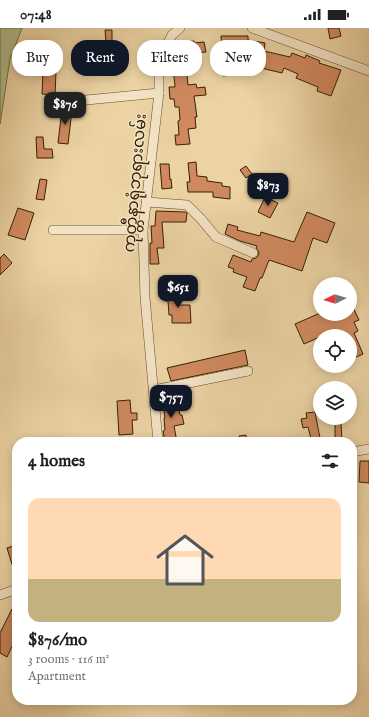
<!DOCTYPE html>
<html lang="en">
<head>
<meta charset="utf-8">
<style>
  :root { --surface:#fff; --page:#f2f2f2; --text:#202124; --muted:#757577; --line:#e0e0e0; --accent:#111827 }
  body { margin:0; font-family:"IM FELL English","Noto Sans Myanmar",serif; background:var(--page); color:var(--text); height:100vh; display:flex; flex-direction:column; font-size:15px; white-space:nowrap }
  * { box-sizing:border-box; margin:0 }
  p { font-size:13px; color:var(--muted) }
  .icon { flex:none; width:22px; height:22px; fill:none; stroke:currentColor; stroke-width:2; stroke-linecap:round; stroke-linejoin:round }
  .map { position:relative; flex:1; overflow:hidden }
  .sheet { position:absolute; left:12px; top:409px; width:345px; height:268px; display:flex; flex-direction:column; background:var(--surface); border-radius:16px; box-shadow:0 2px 10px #0003 }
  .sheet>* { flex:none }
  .banner { position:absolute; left:12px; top:12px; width:345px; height:36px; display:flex; gap:8px }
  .needle { width:26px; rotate:265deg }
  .tools { position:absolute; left:313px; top:249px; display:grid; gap:8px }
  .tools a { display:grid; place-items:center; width:44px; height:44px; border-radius:50%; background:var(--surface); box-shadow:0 2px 10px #0003; font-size:20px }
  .price { position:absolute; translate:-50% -34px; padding:0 9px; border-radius:8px; background:var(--accent); color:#fff; font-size:13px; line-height:26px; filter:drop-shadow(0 1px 2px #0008) }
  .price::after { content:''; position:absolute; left:50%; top:24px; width:12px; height:9px; margin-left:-6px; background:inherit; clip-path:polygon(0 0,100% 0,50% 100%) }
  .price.active { background:#222; color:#fff }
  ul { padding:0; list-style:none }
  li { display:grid; align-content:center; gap:8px; height:212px; padding:0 16px }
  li+li { border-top:1px solid var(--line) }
  li span { display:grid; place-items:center; height:124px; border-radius:12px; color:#555 }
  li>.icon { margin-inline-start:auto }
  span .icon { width:72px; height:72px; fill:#fffc; stroke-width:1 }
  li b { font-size:17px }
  h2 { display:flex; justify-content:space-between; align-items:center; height:48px; padding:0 16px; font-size:17px }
  .pill { padding:0 14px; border-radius:16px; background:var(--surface); box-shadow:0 2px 10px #0003; font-size:14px; line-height:36px }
  .pill.active { background:var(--accent); color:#fff }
  .status { display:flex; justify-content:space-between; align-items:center; height:28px; padding:0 20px; background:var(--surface); direction:ltr }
  .status svg { height:11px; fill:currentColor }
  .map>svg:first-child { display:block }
</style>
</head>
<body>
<div class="status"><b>07:48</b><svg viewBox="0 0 49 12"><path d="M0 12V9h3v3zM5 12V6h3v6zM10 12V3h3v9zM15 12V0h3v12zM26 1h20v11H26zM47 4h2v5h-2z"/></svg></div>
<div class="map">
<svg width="369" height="689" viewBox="0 0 369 689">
  <rect width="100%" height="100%" fill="#ecd3a4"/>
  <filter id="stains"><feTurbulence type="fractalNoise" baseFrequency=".005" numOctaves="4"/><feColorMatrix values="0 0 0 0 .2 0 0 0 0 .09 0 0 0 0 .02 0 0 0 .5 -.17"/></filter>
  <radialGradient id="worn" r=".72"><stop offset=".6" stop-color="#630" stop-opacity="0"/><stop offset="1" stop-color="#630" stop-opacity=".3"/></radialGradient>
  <polygon fill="#b1be8b" stroke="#727046" points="0,0 22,0 10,31 0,96"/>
  <g fill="#d0895f" stroke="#342102">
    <polygon points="328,0 339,0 341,8 330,11"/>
    <polygon points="105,2 112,2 112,14 106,15"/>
    <polygon points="221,8 248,8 248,12 265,15 264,23 290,29 292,25 305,30 306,27 320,33 319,35 341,42 331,68 317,63 318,59 296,50 298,46 284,40 282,45 261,40 260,43 239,39 240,46 223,48 221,35 237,33 237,20 222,21"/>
    <polygon points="194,13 194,15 204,14 206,24 195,25 196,33 187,34 184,14"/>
    <polygon points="186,37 188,57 196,56 197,60 205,59 206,67 194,68 197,89 195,89 196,100 188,101 190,116 176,117 175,107 179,107 178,93 180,92 179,79 175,79 174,71 170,71 169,59 175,59 173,38"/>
    <polygon points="43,44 56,44 55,67 42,66"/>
    <polygon points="62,81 72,82 68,116 58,115"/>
    <polygon points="36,109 43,109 44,121 52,121 53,130 37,130"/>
    <polygon points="196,134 197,148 207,149 207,153 222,155 222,158 230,159 230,171 213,169 213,164 188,164 187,154 190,154 188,135"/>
    <polygon points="160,136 169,136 170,152 171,151 172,160 162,161"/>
    <polygon points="246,138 252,146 246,150 240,142"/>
    <polygon points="40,151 47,152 44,172 36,171"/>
    <polygon points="265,169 278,175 270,190 258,184"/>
    <polygon points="18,180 34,185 25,212 8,207"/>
    <polygon points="156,183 185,184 187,185 186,194 162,194 164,220 157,220 159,236 150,236 150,215 152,215 151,198 155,198"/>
    <polygon points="307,184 335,195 327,215 313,210 302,243 269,232 262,250 260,250 255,263 243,259 247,249 233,244 234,241 228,239 233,227 251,234 252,231 256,230 258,228 259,224 256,220 257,218 240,213 225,206 228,196 238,199 237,202 260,208 261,204 294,214"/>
    <polygon points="4,226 12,235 0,247 0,230"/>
    <polygon points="165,264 177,264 178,277 190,277 191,295 172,295 172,287 169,287 168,273 165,273"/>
    <polygon points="350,273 359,292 354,294 358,303 354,305 363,326 350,332 350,308 338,308 336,302 304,316 295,296 318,286 350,286"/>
    <polygon points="245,322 248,337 171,353 167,340"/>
    <polygon points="176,369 176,376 178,376 180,387 182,387 184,396 174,398 177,414 165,414 163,403 165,402 164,390 165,390 162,370"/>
    <polygon points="130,372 131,385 137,385 137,392 132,392 133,406 119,407 117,373"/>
    <polygon points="315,384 320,410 311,411 308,399 303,400 301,391 307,390 306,385"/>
    <polygon points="335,394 341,394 342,414 335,414"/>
    <polygon points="246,407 247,414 240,414 239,408"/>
    <polygon points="360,433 369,433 369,455 359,454"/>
    <polygon points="17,517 17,546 15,546 7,520"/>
    <polygon points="12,581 17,583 17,608 7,629 0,625 0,605"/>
  </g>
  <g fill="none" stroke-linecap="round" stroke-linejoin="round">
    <defs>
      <g id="minor">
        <polyline points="252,0 369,43"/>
        <polyline points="76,73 159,65"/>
        <polyline points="147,174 187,177 201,191 216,209 253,225"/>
        <polyline points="53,202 143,202"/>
        <polyline points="154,362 248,343"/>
        <polyline points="158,414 145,269 143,202 159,65 159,40 163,24 172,7 180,0"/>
        <polyline points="352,424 369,421"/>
        <polyline points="0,567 17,561"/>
      </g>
    </defs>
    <use href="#minor" stroke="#624e2a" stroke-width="10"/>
    <use href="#minor" stroke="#f3e2c4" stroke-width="9"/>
  </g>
  <g text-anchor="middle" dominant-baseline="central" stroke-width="3" stroke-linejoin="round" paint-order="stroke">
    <g font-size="16" fill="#342102" stroke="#f3e2c4">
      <text transform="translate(136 155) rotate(-85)">ကုတ္တီနာရုံဘုရားလမ်း</text>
    </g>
  </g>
  <rect width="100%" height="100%" filter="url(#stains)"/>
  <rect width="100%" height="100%" fill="url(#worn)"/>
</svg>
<div class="tools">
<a><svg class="needle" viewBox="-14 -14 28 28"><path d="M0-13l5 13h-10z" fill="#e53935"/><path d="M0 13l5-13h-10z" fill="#757577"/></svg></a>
<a><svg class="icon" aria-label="locate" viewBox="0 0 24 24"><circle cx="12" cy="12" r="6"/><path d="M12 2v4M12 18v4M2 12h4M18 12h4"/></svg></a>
<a><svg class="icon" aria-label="layers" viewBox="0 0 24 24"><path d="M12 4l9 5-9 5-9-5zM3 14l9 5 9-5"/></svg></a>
</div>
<b class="price active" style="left:65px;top:98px">$876</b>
<b class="price" style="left:268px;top:179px">$873</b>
<b class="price" style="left:178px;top:281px">$651</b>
<b class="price" style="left:171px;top:391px">$757</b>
<div class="banner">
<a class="pill">Buy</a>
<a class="pill active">Rent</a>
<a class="pill">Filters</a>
<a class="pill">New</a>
</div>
<section class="sheet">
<h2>4 homes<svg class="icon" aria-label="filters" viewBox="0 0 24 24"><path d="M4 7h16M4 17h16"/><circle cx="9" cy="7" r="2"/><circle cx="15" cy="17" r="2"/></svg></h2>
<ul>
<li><span style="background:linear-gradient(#ffd9b3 65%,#c2b280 0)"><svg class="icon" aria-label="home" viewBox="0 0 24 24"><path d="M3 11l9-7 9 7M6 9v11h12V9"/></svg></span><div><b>$876/mo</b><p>3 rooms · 116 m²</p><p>Apartment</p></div></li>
</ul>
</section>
</div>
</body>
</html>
